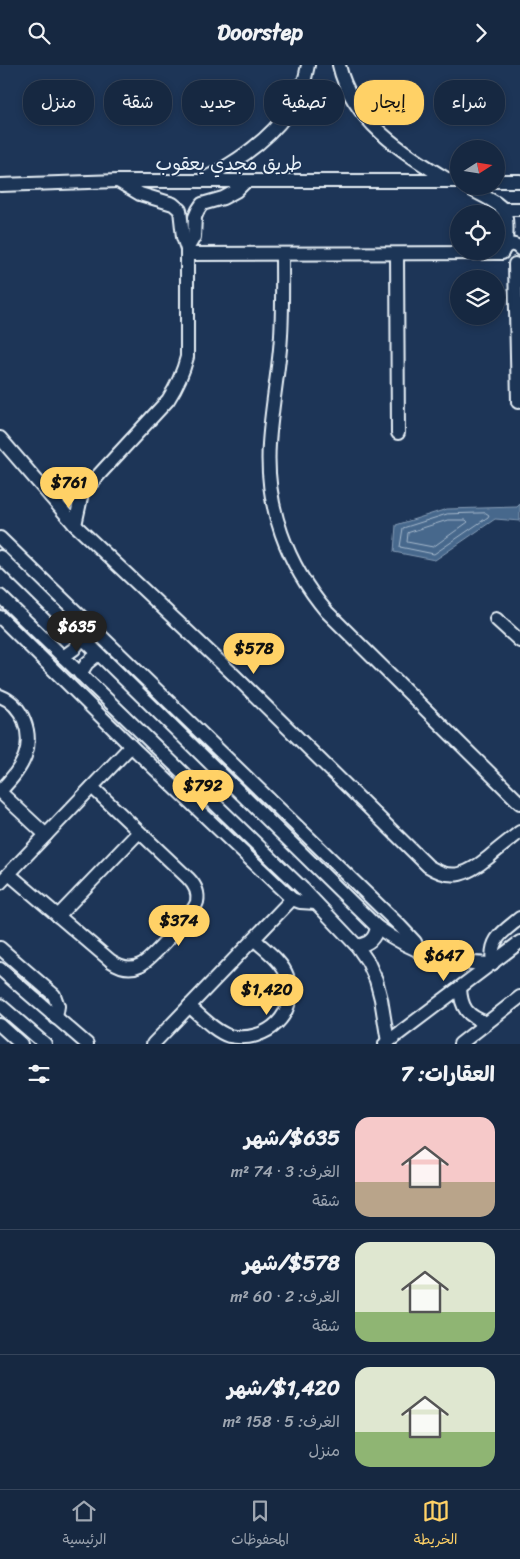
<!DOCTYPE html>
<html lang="ar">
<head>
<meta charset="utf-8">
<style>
  :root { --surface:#162841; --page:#23344c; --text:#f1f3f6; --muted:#9ea6b1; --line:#35445a; --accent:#ffd166 }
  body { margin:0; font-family:Sriracha,"Playpen Sans Arabic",sans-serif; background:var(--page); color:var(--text); direction:rtl; height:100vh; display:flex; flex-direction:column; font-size:19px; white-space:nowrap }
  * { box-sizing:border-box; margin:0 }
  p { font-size:16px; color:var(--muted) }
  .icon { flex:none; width:28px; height:28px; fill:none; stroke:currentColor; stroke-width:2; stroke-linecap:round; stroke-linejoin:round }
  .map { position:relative; height:979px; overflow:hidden; direction:ltr }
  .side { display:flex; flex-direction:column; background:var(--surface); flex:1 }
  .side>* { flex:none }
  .top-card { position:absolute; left:15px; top:15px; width:490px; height:45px; direction:rtl; display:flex; gap:10px }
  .needle { width:32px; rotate:78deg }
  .tools { position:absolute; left:450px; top:75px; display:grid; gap:10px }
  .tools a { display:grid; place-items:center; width:55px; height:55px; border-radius:50%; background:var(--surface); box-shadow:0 2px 8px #0003,0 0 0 1px var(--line); font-size:25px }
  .price { position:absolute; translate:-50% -42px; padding:0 11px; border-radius:18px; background:var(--accent); color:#111; font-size:16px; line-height:32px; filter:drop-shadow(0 1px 2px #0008) }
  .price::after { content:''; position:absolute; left:50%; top:30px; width:15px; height:11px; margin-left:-8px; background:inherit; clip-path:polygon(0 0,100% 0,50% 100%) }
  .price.on { background:#222; color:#fff }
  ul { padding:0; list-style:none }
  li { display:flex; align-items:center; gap:15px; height:125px; padding:0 25px }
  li+li { border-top:1px solid var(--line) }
  li span { display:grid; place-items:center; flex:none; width:140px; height:100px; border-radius:15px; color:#555 }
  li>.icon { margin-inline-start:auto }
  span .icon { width:60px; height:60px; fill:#fffc; stroke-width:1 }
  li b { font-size:21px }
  h2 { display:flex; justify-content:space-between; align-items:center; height:60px; padding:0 25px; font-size:21px }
  .pill { padding:0 18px; border-radius:20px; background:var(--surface); box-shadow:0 2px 8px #0003,0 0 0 1px var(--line); font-size:18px; line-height:45px }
  .pill.on { background:var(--accent); color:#111 }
  header { display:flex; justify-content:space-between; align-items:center; height:65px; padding:0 25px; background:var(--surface); font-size:22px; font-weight:700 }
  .tab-bar { display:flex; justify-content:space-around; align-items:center; height:70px; border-top:1px solid var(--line); background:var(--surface); font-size:14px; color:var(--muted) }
  .tab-bar a { display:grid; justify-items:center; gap:2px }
  .tab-bar .on { color:var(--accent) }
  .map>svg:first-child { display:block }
</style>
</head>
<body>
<header><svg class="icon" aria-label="forward" viewBox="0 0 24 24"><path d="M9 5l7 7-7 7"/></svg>Doorstep<svg class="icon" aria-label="search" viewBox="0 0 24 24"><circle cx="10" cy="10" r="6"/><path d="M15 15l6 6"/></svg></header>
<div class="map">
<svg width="520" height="979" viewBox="0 0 520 979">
  <rect width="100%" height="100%" fill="#1d3557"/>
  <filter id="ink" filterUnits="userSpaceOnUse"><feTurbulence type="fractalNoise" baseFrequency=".02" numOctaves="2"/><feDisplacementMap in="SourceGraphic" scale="10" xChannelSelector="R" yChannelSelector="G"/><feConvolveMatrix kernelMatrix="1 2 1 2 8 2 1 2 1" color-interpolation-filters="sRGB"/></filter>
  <g filter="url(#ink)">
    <polygon fill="#46678c" stroke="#879eb7" points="520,439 520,456 495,454 435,495 394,487 396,460 447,444 517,442"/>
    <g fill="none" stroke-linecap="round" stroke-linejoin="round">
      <g stroke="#a7bacd" stroke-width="1">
        <polygon points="486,448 489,450 488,452 434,489 400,482 403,463 447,449"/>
        <polygon points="448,455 466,455 468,457 433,482 407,477 408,468"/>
      </g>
      <defs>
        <g id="minor">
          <path d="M339,0C352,57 404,88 450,116"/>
          <path d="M202,115C249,91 299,55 308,0"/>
          <polyline points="496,116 520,116"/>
          <polyline points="0,120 118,116 459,116"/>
          <path d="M466,121C476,129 503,137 505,149C508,158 506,171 506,181"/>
          <polyline points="504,144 520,144"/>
          <polyline points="187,184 194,172 195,152 198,145 202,139 223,133 236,126 246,116"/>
          <path d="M503,186C506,179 514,177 520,184"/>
          <polyline points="187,189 502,188"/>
          <path d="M282,189C282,221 283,253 280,284C277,316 271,347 269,379C265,441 287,500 327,547L520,738"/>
          <polyline points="397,189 398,368"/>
          <polyline points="515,199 518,337"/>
          <path d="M0,373L75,460L235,611L428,801C453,817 468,809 489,792C499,783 510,775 520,767"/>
          <polyline points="51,432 82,428"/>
          <path d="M75,460L82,428L168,335C177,321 183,308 187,292V184L183,172L180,145L173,139L140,129L118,116"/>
          <polyline points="0,473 400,861 415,877 419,887"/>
          <path d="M0,492L377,862C415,889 445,898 492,899"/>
          <polyline points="0,531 303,824 357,881 368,897 376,915 381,934 388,977"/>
          <polyline points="0,552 131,681 292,834 300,837 316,838"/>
          <polyline points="496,554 520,576"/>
          <polyline points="63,592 74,584 82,573"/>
          <polyline points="80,609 87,598 98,589"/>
          <path d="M0,631C23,640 33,668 25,691C20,705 10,716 0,726"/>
          <polyline points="0,727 46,770"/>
          <path d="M9,809L111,896C120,902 130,905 140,900C150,896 194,847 197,837C199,828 195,820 188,813L92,722"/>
          <polyline points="0,818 131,681"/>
          <polyline points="58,851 139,767"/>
          <path d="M357,881C369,879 375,874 377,862"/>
          <polyline points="0,883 54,930 58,941 56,953"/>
          <path d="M493,898C489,874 503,867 520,853"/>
          <polyline points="0,904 87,979"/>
          <path d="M460,923C461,943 467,951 487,958"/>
          <polyline points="0,940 45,979"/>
          <path d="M189,941C201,951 214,966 229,971C267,979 300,948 287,911C282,896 265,885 254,874"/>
          <polyline points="0,960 21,979"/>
          <polyline points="153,979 292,834"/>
          <polyline points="385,979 520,877"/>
          <polyline points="460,979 520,932"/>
        </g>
      </defs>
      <use href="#minor" stroke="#e8f1f8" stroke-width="16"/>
      <use href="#minor" stroke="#1d3557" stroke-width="12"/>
    </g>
  </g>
  <g text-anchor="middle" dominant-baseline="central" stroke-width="4" stroke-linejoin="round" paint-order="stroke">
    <g font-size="19" fill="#e8f1f8" stroke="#1d3557">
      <text x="229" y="98">طريق مجدي يعقوب</text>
    </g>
  </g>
</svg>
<div class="tools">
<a><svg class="needle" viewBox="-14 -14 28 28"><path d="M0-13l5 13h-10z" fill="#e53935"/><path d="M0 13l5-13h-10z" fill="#9ea6b1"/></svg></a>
<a><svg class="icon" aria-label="locate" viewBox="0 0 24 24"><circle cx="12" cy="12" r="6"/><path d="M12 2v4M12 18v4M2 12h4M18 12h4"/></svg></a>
<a><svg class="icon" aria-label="layers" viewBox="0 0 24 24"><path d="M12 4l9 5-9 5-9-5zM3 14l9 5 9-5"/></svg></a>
</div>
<b class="price" style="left:69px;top:444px">$761</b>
<b class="price on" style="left:77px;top:588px">$635</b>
<b class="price" style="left:254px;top:610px">$578</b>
<b class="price" style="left:203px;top:747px">$792</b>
<b class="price" style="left:179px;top:882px">$374</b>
<b class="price" style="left:444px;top:917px">$647</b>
<b class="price" style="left:267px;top:951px">$1,420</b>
<div class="top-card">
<a class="pill">شراء</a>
<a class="pill on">إيجار</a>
<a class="pill">تصفية</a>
<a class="pill">جديد</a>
<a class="pill">شقة</a>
<a class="pill">منزل</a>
</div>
</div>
<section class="side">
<h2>العقارات: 7<svg class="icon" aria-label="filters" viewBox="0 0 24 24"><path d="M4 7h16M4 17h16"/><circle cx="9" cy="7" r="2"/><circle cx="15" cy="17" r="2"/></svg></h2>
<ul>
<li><span style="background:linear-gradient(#f6c9c9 65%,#b9a48a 0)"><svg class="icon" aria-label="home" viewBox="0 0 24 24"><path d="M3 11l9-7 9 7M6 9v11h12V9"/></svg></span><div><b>$635/شهر</b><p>الغرف: 3 · 74 m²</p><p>شقة</p></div></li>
<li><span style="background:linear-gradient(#dfe7d0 70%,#8fb573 0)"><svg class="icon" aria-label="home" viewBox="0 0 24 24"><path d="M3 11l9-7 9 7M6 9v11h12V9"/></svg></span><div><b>$578/شهر</b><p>الغرف: 2 · 60 m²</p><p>شقة</p></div></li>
<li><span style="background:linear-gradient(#dfe7d0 65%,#8fb573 0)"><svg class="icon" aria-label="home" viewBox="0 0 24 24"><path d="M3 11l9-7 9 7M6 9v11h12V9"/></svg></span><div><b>$1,420/شهر</b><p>الغرف: 5 · 158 m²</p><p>منزل</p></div></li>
</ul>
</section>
<nav class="tab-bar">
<a class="on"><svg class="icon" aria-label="map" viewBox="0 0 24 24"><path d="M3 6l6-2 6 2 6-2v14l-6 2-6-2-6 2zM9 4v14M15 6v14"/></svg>الخريطة</a>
<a><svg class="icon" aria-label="saved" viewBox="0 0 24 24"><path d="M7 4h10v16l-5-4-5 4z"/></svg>المحفوظات</a>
<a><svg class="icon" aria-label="home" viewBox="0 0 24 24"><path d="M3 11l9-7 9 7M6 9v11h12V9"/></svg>الرئيسية</a>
</nav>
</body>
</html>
